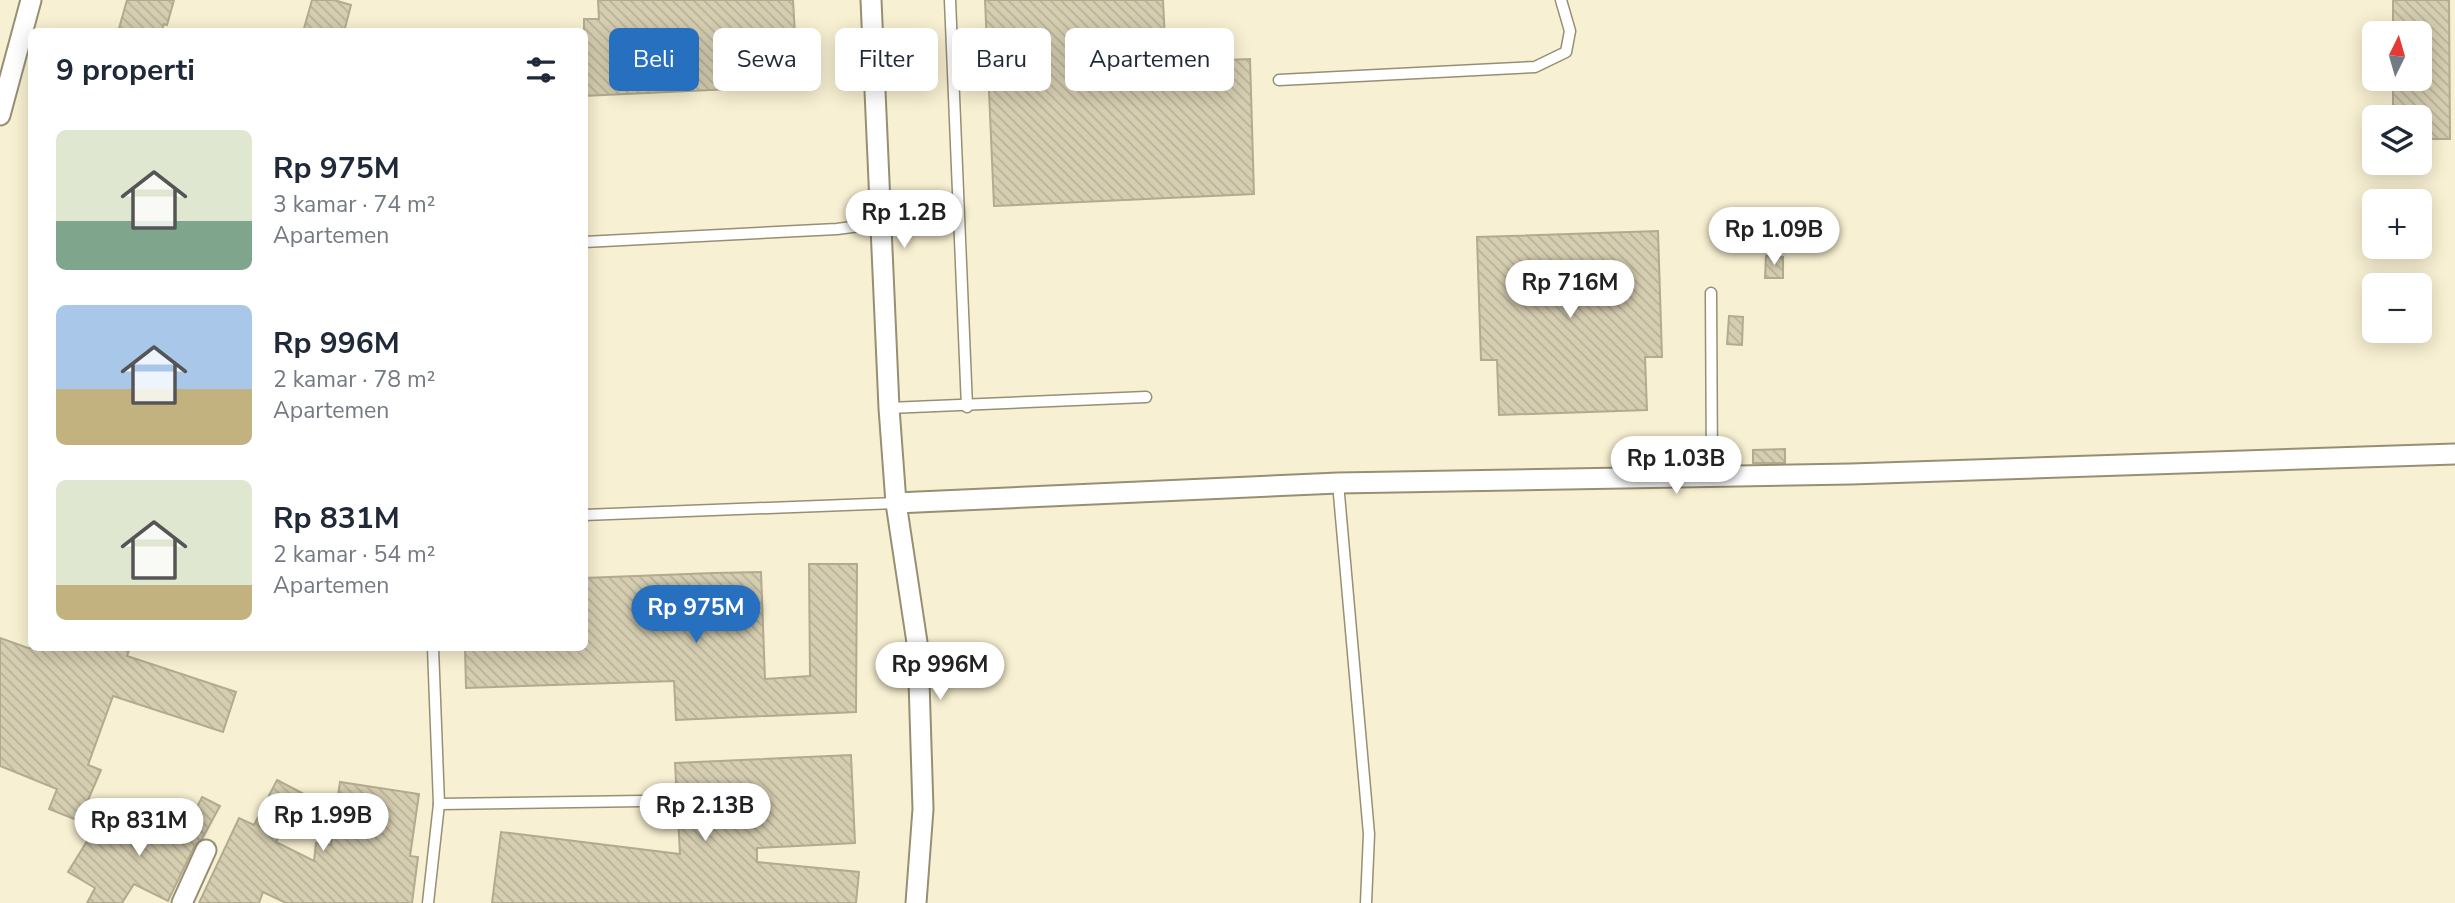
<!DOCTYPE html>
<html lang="id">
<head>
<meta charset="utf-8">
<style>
  :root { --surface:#fff; --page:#f2f2f3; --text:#1f2937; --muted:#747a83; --accent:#2770c0 }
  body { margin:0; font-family:"Nunito Sans",sans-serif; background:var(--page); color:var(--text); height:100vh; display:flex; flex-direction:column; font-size:26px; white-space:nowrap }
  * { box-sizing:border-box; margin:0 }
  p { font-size:23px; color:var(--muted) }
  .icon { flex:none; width:38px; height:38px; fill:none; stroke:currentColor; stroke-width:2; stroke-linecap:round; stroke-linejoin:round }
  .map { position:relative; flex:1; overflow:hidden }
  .details { position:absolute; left:28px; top:28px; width:560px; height:623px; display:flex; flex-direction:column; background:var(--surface); border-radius:10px; box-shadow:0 4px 18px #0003 }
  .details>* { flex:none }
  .banner { position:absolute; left:609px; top:28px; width:665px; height:63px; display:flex; gap:14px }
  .needle { width:46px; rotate:5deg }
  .tools { position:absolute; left:2362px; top:21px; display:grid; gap:14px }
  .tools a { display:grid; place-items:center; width:70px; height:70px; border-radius:10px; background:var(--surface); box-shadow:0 4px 18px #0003; font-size:35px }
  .price { position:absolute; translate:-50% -60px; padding:0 16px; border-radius:24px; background:#fff; color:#222; font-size:23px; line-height:46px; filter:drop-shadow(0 2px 4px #0008) }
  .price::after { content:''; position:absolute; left:50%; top:42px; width:21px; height:16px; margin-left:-10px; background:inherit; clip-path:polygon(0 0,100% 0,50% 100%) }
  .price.current { background:var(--accent); color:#fff }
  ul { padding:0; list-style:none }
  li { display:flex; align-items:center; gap:21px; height:175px; padding:0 28px }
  li span { display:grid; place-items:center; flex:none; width:196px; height:140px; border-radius:10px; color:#555 }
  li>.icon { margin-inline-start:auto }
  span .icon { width:84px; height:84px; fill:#fffc; stroke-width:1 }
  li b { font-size:30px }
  h2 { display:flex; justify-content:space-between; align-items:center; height:84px; padding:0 28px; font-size:30px }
  .tag { padding:0 24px; border-radius:10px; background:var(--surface); box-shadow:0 4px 18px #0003; font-size:24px; line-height:63px }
  .tag.current { background:var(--accent); color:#fff }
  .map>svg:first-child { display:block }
</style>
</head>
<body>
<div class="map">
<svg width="2455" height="903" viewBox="0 0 2455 903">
  <defs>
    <pattern id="building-back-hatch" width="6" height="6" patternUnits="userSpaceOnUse" patternTransform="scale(1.75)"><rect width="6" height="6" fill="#d6ceb1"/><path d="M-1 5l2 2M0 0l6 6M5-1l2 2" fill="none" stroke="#b8b298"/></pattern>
  </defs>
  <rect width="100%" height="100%" fill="#f8f0d2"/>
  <g fill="url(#building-back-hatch)" stroke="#b3ab8f" stroke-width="2">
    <polygon points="127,0 174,0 167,25 164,24 161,32 118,32"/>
    <polygon points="312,0 334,0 351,5 344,32 303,32"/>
    <polygon points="598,0 793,0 798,86 584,96 584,19 599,19"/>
    <polygon points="985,0 1163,0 1166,62 1250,59 1254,194 994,206"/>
    <polygon points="2393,0 2449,0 2450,139 2420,139 2420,117 2393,117 2393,79 2420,79 2420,33 2393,33"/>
    <polygon points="1658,231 1662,357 1645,357 1647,410 1499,415 1497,360 1481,360 1477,237"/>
    <polygon points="1766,256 1783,257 1783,278 1765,278"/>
    <polygon points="1729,316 1743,317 1742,345 1727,344"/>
    <polygon points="1785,449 1785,463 1753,463 1753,450"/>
    <polygon points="809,564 857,564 856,712 676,720 674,681 466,688 465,648 584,648 584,578 714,573 761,572 765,679 810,676"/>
    <polygon points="0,638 28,648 130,648 127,656 236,692 223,732 113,696 88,765 101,770 79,821 49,809 57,789 0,766"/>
    <polygon points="851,755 855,843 757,848 757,862 859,872 856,903 492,903 501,832 680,854 675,763"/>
    <polygon points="277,780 302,793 276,842 314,861 316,843 331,845 340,782 419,794 410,856 418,857 412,903 286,903 263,892 259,903 199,903 239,818 254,825"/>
    <polygon points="202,797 220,806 202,839 195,845 168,901 134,884 122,903 87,903 95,888 68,872 95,828 122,840 131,820 180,841"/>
  </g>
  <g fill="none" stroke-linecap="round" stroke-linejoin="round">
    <defs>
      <g id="service">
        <polyline points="950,0 967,407"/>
        <polyline points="1279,80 1535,67 1566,52 1570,31 1561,0"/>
        <polyline points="584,242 837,229 882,223"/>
        <polyline points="1711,293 1712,475"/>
        <polyline points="889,408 1146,397"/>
        <polyline points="1338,483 1369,834 1366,903"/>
        <polyline points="584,515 896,503"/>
        <polyline points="439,804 642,801"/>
        <polyline points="428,903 439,804 433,648"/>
      </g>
      <g id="minor">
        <polyline points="871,0 889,408 896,503 918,649 923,809 916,903"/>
        <polyline points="0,115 31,0"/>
        <polyline points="896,503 1338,483 1851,474 2455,454"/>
        <polyline points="182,903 206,850"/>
      </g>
    </defs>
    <use href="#service" stroke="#978f74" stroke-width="13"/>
    <use href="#minor" stroke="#978f74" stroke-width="23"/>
    <use href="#service" stroke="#fff" stroke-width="10"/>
    <use href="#minor" stroke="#fff" stroke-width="19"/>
  </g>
</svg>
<div class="tools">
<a><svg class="needle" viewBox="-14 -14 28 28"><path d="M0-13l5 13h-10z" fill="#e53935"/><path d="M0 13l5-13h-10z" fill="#747a83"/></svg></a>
<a><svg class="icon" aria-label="layers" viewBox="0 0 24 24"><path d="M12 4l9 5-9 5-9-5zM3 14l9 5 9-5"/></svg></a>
<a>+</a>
<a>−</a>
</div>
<b class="price" style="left:904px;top:250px">Rp 1.2B</b>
<b class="price" style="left:1774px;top:267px">Rp 1.09B</b>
<b class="price" style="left:1570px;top:320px">Rp 716M</b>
<b class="price" style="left:1676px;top:496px">Rp 1.03B</b>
<b class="price current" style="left:696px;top:645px">Rp 975M</b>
<b class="price" style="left:940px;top:702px">Rp 996M</b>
<b class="price" style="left:705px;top:843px">Rp 2.13B</b>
<b class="price" style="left:323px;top:853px">Rp 1.99B</b>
<b class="price" style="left:139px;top:858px">Rp 831M</b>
<div class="banner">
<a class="tag current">Beli</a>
<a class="tag">Sewa</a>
<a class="tag">Filter</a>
<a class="tag">Baru</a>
<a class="tag">Apartemen</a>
</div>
<section class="details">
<h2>9 properti<svg class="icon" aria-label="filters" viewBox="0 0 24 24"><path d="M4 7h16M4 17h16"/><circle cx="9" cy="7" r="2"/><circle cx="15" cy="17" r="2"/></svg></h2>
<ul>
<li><span style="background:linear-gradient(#dfe7d0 65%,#7fa58c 0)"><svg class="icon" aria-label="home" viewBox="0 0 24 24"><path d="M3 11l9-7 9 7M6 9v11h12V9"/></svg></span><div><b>Rp 975M</b><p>3 kamar · 74 m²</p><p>Apartemen</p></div></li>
<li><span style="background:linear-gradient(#a9c7e8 60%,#c2b280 0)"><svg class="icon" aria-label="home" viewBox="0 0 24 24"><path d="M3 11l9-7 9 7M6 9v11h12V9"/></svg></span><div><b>Rp 996M</b><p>2 kamar · 78 m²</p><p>Apartemen</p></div></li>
<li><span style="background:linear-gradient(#dfe7d0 75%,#c2b280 0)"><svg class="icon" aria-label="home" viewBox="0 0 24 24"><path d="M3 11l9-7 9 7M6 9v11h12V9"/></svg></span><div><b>Rp 831M</b><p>2 kamar · 54 m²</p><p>Apartemen</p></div></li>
</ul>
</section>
</div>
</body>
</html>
